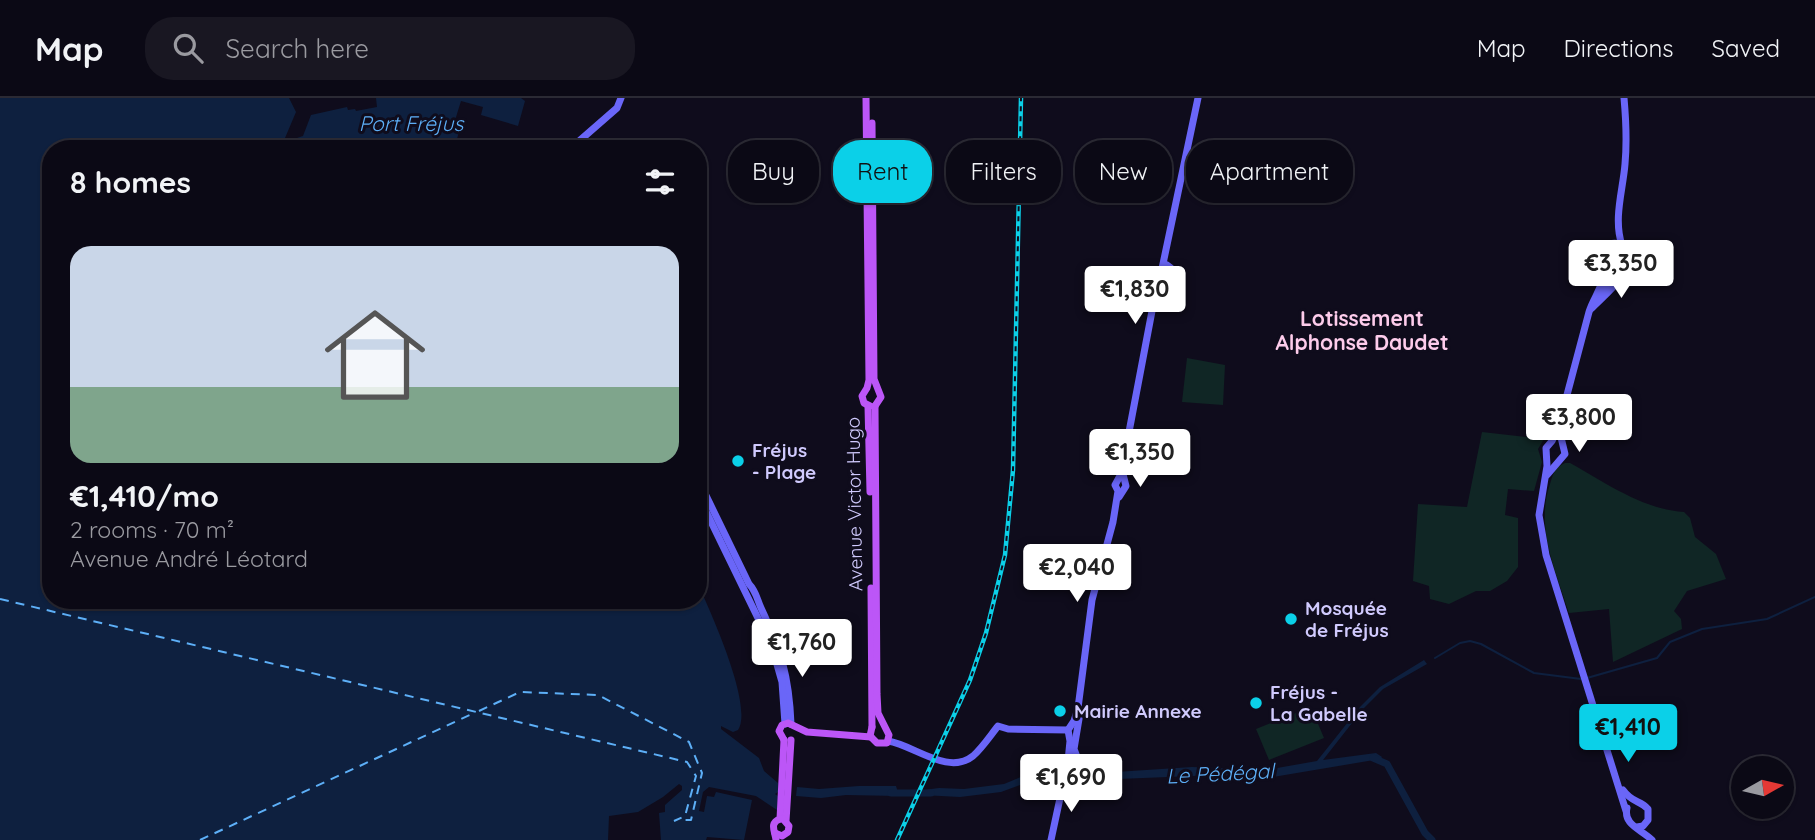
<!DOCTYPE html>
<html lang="en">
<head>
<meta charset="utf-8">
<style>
  :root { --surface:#0b0915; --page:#191722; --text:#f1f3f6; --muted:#9a9aa0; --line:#2b2a34; --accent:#0bd0e8 }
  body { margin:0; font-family:Quicksand,sans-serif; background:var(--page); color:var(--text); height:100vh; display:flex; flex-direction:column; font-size:26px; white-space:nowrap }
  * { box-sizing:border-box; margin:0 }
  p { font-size:23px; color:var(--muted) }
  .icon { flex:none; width:38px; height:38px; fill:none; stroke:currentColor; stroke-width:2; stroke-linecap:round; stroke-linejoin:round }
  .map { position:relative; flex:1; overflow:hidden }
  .side { position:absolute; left:42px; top:42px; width:665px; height:469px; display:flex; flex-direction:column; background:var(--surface); border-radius:28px; box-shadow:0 2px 5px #0004,0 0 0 2px var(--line) }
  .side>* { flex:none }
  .guide { position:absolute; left:728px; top:42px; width:665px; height:63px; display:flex; gap:14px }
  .needle { width:46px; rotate:82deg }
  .controls { position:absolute; left:1731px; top:658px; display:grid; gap:14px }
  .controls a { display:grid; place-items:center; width:63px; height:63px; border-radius:50%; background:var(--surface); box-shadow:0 2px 5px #0004,0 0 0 2px var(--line); font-size:35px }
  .price { position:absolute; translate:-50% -60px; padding:0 16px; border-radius:7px; background:#fff; color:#222; font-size:23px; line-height:46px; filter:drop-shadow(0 2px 4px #0008) }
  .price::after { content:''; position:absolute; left:50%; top:42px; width:21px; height:16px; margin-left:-10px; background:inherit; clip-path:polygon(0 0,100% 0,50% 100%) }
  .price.current { background:var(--accent); color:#111 }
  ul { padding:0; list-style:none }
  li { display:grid; align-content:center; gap:14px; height:371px; padding:0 28px }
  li+li { border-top:2px solid var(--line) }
  li span { display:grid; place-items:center; height:217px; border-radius:21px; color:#555 }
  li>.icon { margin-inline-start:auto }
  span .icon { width:126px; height:126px; fill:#fffc; stroke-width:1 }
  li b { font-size:30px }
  h2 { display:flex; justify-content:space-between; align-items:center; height:84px; padding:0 28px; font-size:30px }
  .chip { padding:0 24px; border-radius:28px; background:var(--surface); box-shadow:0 2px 5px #0004,0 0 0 2px var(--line); font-size:24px; line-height:63px }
  .chip.current { background:var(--accent); color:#111 }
  header { display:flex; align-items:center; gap:42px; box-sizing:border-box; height:98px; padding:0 35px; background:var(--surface); border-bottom:2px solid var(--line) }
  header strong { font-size:33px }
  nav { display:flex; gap:38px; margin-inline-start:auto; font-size:24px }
  .search { width:490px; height:63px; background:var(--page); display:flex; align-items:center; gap:18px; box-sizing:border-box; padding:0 24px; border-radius:28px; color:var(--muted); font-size:26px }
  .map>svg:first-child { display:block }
</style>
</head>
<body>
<header>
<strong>Map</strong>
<div class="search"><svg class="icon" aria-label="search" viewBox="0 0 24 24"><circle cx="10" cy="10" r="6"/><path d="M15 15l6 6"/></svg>Search here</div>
<nav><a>Map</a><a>Directions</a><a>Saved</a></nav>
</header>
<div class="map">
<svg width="1815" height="742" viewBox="0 0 1815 742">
  <rect width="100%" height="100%" fill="#0f0c1c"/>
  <g fill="#102625">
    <polygon points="1187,260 1225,267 1223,307 1182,304"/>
    <polygon points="1482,334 1544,341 1538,351 1542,364 1534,393 1508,391 1505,417 1518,420 1518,469 1507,483 1490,493 1476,493 1449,506 1430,501 1429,488 1413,483 1418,406 1467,409"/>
    <path d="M1565,365H1570C1606,385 1642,411 1684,414L1690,420L1695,439L1716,456L1726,481L1687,493L1674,513L1681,521L1682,531L1613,564L1609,511L1569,515C1556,473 1535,430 1550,386C1553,376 1555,369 1565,365Z"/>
    <polygon points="1311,609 1324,640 1269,662 1256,631"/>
  </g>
  <g fill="#0e203f">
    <path d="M0,0H289L296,14L285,40L291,51H51V502H698V486C710,513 754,608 738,632L733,634L721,628V631L759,660L764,673L778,685V694L775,696L778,698L777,712L756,698L709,689L703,694L699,713L704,714L707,698L714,699L716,694L752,702L744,742L707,739L706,742H661L659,715L665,714V707L682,692V688L679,686L663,699L638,714L609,718L608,742H0Z"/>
    <polygon points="376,0 521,0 525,3 518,28 481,17 483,9 461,3 452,32 459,34 454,51 390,51 386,48 384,51 303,51 297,40 303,38 311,17 347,9 348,12 355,11 356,13 377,9"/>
    <polygon points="1424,562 1427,566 1383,591 1363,611 1323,662 1376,655 1382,659 1379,664 1374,662 1267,680 1218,677 1068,683 1070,674 1085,676 1192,669 1265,672 1317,663 1360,609 1380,589"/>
    <polygon points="1035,673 1061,673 1058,682 1036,681 1001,694 960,699 922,697 924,692 939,690 964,691 1004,686"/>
    <polygon points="859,688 896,688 899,698 846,697 821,700 796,698 797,689 819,691"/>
  </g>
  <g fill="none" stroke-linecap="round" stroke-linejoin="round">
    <g stroke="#0e203f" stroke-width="2">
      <polyline points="1435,560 1460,545 1470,543 1481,546 1534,575 1581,581"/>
      <polyline points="1587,580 1657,560 1670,544 1702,531 1767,521 1815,499"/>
    </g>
    <g stroke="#0e203f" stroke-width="7">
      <polyline points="1373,660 1387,666 1425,735 1432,742"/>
      <polyline points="891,695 931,695"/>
    </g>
    <g stroke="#5daff7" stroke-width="2" stroke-dasharray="9 7" stroke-linecap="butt">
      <polyline points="0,501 687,664 696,678 685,718 674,723"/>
      <polyline points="479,613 520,594 598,597 689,644 702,675 691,722 682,722"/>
      <polyline points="200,742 474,615"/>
    </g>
    <g stroke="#6a66f8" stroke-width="7">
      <polyline points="570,51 617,10 621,0"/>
      <path d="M1622,147C1613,121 1623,92 1625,66C1627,44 1626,22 1624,0"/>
      <path d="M1604,173C1604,188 1593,200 1589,214L1559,327L1552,343L1546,350L1547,368L1539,417L1546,457L1626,713"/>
      <polyline points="1161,186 1171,175 1171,170 1167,167"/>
      <polyline points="1600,196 1617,176"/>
      <path d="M1591,211C1602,199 1644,167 1624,149C1617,143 1610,145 1603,149L1598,160L1601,169L1612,176L1624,173"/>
      <polyline points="1547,377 1565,356 1559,331"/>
      <path d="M698,381L749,486C756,493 757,501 761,510C781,553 789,577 791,626"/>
      <polyline points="698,397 772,549 782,584 785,626"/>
      <polyline points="1119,399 1126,388 1123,376"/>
      <path d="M888,643C914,647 948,678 973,658C982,650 990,638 998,628L1008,631L1068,632"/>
      <polyline points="1067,673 1070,643 1068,632 1074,623 1078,610 1092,502 1113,424 1118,393 1115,387 1121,376 1156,192 1160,180 1198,0"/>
      <path d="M1623,692C1632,705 1640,702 1648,711V722L1643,728L1637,729"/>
      <path d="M1627,710C1623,727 1641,731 1652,742"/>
      <polyline points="1051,742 1065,677 1079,664 1074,651 1079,621"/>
    </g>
    <g stroke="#bc56f7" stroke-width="7">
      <polyline points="866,0 869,282 867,290 862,298 864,305 870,308"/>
      <polyline points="872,25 874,281 881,299 875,308"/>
      <polyline points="868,308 870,394"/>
      <polyline points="871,490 872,629"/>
      <polyline points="872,629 870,638 877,645 887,645 889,637 878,615 877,596 875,308"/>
      <polyline points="784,642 779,633 782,627 788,625 807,634 871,639"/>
      <polyline points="780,721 784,642"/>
      <polyline points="786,723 791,642"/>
      <polyline points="775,735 782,738 788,734 789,728 783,721"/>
      <path d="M776,742C775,733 769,725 780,721"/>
    </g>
    <defs>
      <polyline id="rail" points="897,742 970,582 986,535 1005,457 1013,372 1021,0"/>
    </defs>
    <use href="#rail" stroke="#0bd0e8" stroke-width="4.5"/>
    <use href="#rail" stroke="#0f0c1c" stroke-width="2" stroke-dasharray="5" stroke-linecap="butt"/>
  </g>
  <g fill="#0bd0e8" stroke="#0f0c1c" stroke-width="2.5">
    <circle cx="738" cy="363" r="7"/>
    <circle cx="1291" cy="521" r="7"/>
    <circle cx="1256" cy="605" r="7"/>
    <circle cx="1060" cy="613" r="7"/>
  </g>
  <g text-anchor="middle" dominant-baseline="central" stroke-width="6" stroke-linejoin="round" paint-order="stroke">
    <g font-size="19" font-weight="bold" fill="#d0cafd" stroke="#0f0c1c" text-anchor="start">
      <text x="752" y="352">Fréjus<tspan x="752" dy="22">- Plage</tspan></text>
      <text x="1305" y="510">Mosquée<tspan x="1305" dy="22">de Fréjus</tspan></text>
      <text x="1270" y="594">Fréjus -<tspan x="1270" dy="22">La Gabelle</tspan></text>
      <text x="1074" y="613">Mairie Annexe</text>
    </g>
    <g font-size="19" fill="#d0cafd" stroke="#0f0c1c">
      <text transform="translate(854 406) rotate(-91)">Avenue Victor Hugo</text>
    </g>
    <g font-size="21" font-style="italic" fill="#5daff7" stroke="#0f0c1c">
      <text x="411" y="25">Port Fréjus</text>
      <text transform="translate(1220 675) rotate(-3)">Le Pédégal</text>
    </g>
    <g font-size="21" font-weight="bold" fill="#fdcceb" stroke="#0f0c1c">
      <text x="1362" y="220">Lotissement<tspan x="1362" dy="24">Alphonse Daudet</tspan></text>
    </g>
  </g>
</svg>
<div class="controls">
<a><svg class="needle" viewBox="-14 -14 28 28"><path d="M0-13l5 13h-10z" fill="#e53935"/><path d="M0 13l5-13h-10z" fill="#9a9aa0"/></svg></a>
</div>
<b class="price" style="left:1621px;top:202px">€3,350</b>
<b class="price" style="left:1135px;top:228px">€1,830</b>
<b class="price" style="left:1579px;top:356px">€3,800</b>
<b class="price" style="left:1140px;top:391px">€1,350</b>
<b class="price" style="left:1077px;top:506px">€2,040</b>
<b class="price" style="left:802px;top:581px">€1,760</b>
<b class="price current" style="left:1628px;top:666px">€1,410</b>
<b class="price" style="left:1071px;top:716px">€1,690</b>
<div class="guide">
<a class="chip">Buy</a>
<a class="chip current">Rent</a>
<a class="chip">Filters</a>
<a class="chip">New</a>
<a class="chip">Apartment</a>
</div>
<section class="side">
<h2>8 homes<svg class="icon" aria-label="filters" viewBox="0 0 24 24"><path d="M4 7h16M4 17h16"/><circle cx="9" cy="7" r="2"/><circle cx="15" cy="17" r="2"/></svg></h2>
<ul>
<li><span style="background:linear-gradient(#c9d6e8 65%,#7fa58c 0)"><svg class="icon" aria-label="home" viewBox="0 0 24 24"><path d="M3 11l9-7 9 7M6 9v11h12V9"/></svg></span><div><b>€1,410/mo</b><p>2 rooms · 70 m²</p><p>Avenue André Léotard</p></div></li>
</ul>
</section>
</div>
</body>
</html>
